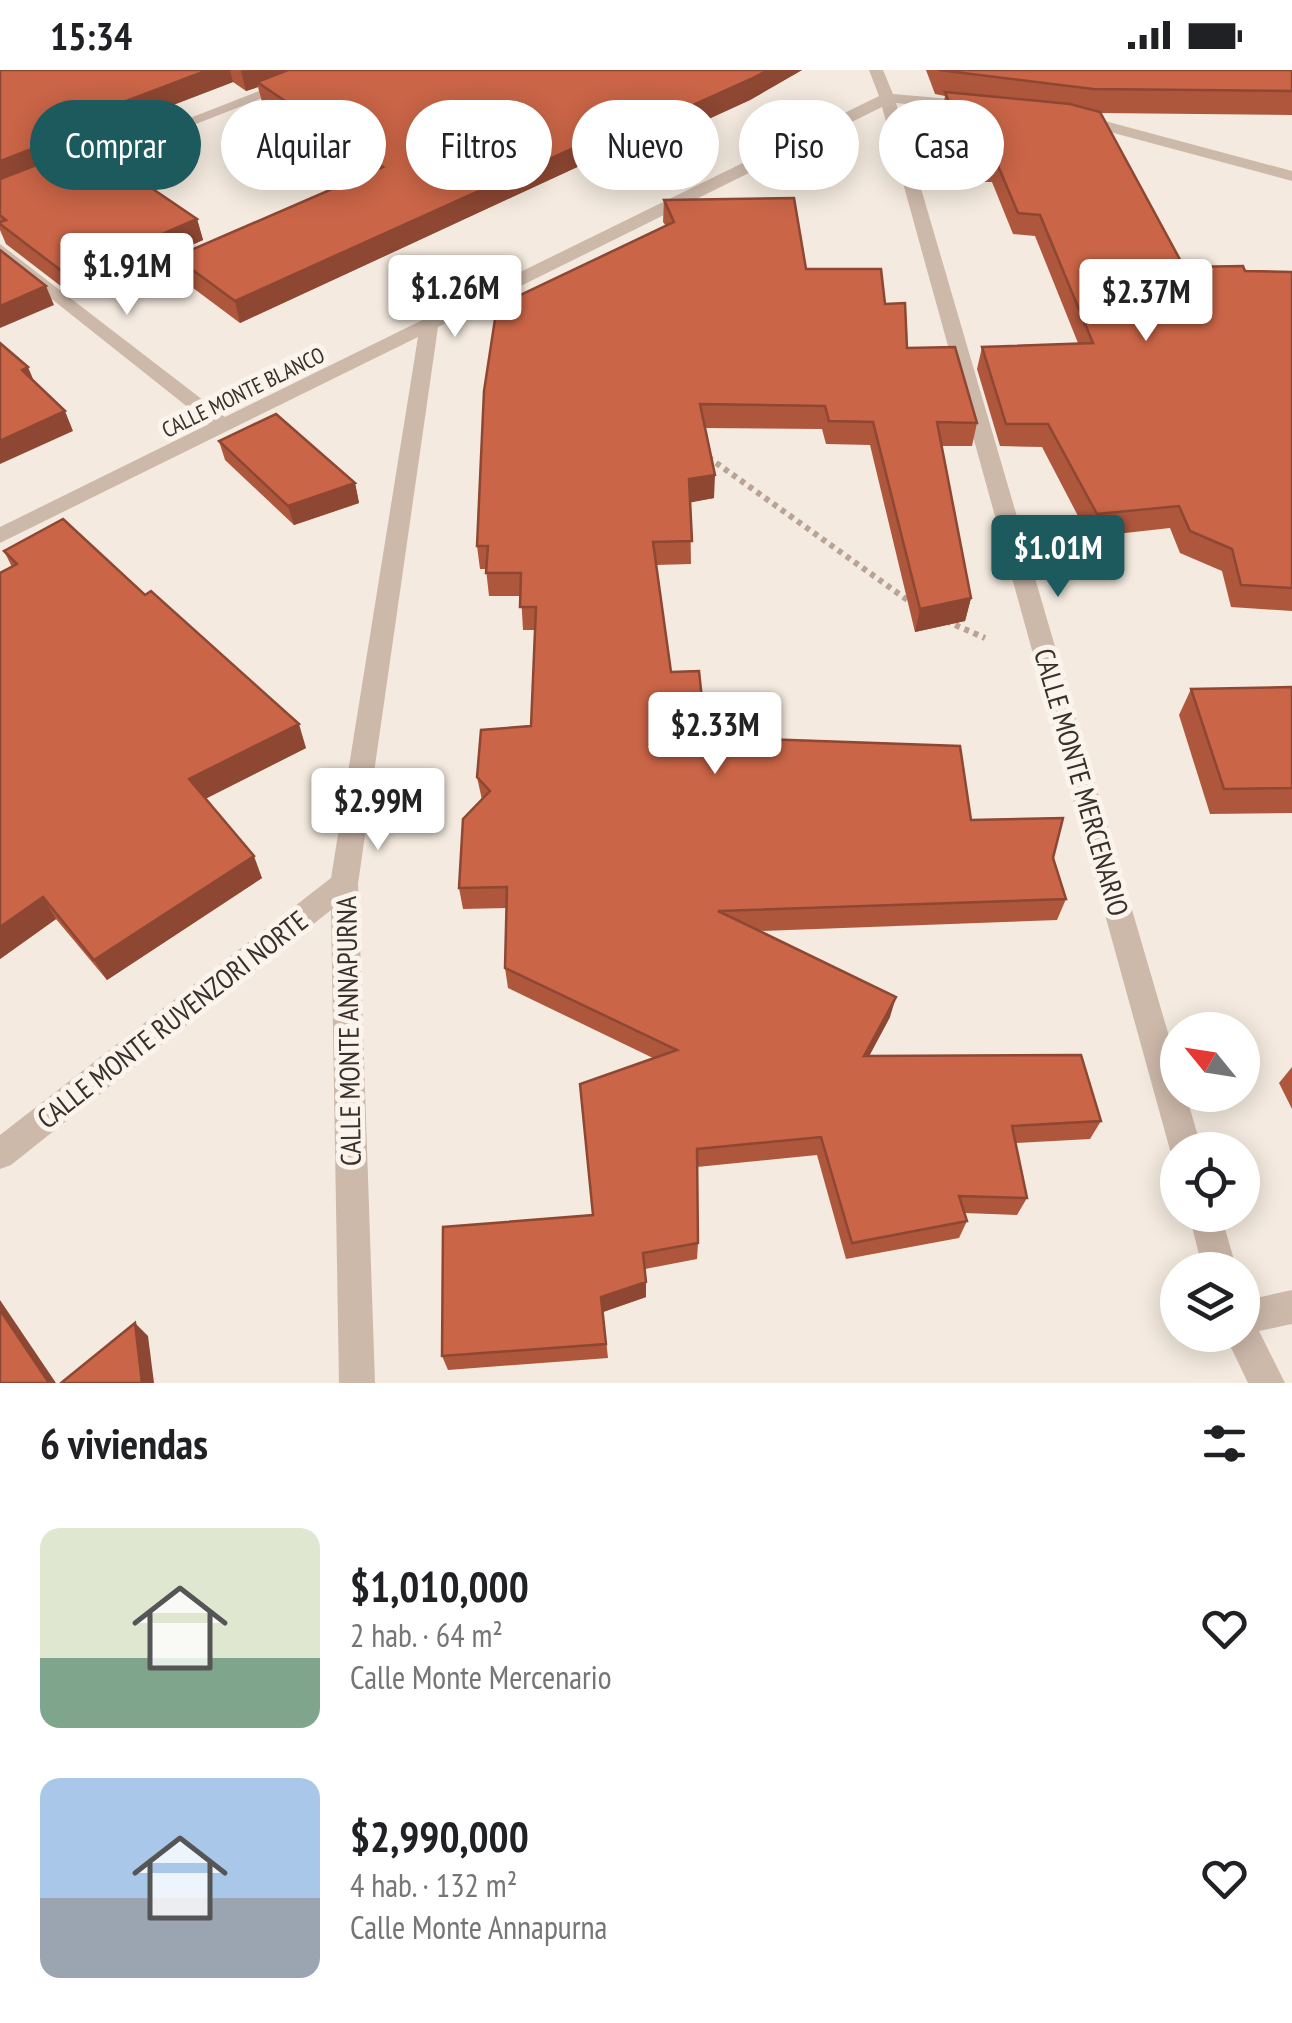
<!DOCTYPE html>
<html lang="es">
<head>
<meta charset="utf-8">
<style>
  :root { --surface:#fff; --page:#f2f2f2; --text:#202124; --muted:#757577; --accent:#1d5a5d }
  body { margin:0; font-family:"PT Sans Narrow",sans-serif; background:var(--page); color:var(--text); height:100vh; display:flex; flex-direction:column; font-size:38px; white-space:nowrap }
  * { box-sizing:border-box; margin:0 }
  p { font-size:32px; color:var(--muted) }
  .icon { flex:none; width:55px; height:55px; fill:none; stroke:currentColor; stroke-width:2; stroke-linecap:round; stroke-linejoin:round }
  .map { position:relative; height:1313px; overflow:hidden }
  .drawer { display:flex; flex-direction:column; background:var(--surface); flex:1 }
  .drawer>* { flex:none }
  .guide { position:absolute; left:30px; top:30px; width:1232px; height:90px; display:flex; gap:20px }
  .needle { width:65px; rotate:300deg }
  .tools { position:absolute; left:1160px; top:942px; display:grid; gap:20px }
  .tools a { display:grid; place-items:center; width:100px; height:100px; border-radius:50%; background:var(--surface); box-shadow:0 5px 25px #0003; font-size:50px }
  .price { position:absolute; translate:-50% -85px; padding:0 22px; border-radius:10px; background:#fff; color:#222; font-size:32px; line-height:65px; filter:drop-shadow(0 2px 5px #0008) }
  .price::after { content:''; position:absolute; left:50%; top:60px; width:30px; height:22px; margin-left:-15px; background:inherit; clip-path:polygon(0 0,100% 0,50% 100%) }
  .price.current { background:var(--accent); color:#fff }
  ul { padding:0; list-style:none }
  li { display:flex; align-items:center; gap:30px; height:250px; padding:0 40px }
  li span { display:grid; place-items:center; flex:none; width:280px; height:200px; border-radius:20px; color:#555 }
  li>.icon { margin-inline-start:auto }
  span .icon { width:120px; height:120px; fill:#fffc; stroke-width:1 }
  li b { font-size:42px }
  h2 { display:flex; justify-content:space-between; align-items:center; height:120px; padding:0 40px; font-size:42px }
  .pill { padding:0 35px; border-radius:45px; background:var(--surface); box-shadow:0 5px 25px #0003; font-size:35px; line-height:90px }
  .pill.current { background:var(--accent); color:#fff }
  .status { display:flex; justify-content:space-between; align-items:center; height:70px; padding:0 50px; background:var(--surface); direction:ltr }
  .status svg { height:28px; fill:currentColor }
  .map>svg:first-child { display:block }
</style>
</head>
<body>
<div class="status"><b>15:34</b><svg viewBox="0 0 49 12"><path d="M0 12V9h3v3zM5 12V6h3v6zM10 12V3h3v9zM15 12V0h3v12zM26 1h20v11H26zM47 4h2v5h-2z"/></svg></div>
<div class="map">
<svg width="1292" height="1313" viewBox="0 0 1292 1313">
  <rect width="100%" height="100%" fill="#f4eadf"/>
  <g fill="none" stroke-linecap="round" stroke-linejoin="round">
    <g stroke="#b9a394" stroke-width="6" stroke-dasharray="5 5" stroke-linecap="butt">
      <polyline points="708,387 913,534"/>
      <polyline points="946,551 985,568"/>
    </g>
    <g fill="#cdb9aa" fill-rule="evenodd">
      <polygon points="313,0 334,0 81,99 67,96"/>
      <polygon points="869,0 883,0 893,24 975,31 983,36 975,41 896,33 1178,997 1178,1025 1186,1025 1202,1080 1178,1080 1178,1092 1170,1080 882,37 438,257 358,814 375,1313 339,1313 331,840 11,1095 0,1099 0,1065 331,808 418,267 0,473 0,457 209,354 0,188 0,174 225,347 879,26"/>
      <polygon points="1075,43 1292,101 1292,111 1069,51 1067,48"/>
      <polygon points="1189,1145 1221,1145 1237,1200 1203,1200"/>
      <polygon points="1292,1220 1292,1254 1259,1261 1285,1313 1248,1313 1225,1265 1242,1265 1242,1231"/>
    </g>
  </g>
  <g fill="#ae573d">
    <polygon points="0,0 802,0 750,30 632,84 627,74 240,253 181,209 175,187 366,104 262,32 258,17 246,21 233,12 74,73 77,80 197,149 203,170 75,227 6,174 0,160"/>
    <polygon points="926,0 1292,0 1292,45 1100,43 1184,197 1292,202 1292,541 1231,537 1222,501 1180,483 1170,458 1089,467 1042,377 1000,376 977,299 982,277 1078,273 1035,166 1013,164 992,112 968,112 942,42 945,26 935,24"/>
    <polygon points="664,130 806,199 885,234 907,278 977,353 972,376 941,376 971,528 965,551 915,562 870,375 826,374 822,359 705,358 714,428 690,432 691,494 656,495 671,602 706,667 971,750 1053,788 1066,829 1057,850 759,861 890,947 869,986 1101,1051 1090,1069 1015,1073 1027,1128 1017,1145 965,1143 967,1151 959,1168 846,1189 817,1085 697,1097 698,1173 697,1189 645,1199 646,1227 603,1242 608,1288 448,1300 442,1286 592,1145 653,988 508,918 505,898 507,838 463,839 459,818 482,730 477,707 531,656 535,560 523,560 521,526 489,526 486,499 480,499 477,476 666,156 663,152"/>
    <polygon points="219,371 355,413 359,433 294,455 225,390"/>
    <polygon points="4,481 306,678 205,729 262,808 107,910 56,849 0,889 12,497"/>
    <polygon points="1292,617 1292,743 1210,744 1179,645 1191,619"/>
    <polygon points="1292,997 1292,1039 1279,1013"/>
  </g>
  <g fill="#8d4732">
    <polygon points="208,0 230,0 233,12 74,73 78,84 0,115 0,91 60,56"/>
    <polygon points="244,0 302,0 257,12 258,17 246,21 241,1"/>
    <polygon points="768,0 802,0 750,30 632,84 631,63"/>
    <polygon points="627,54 627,74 240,253 235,231"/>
    <polygon points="197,149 203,170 75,227 67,205"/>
    <polygon points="46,216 54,235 0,258 0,236"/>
    <polygon points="28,297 36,316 22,300"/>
    <polygon points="65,341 73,361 0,394 0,371"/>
    <polygon points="715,405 714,428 688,433 689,409"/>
    <polygon points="355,413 359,433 294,455 288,436"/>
    <polygon points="971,528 965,551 915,562 920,539"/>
    <polygon points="299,654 306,678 199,732 189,709"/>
    <polygon points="254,786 262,808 107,910 94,890"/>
    <polygon points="43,827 56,849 0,889 0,857"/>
    <polygon points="896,927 890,947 859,1005 864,986"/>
    <polygon points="646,1212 646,1227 603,1242 601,1227"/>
    <polygon points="0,1230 56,1313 49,1313 0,1240"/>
    <polygon points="135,1253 148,1266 154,1313 142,1313"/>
  </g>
  <g fill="#ca6547" stroke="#8d4732" stroke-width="2.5">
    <polygon points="0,0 208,0 60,56 71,64 0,91"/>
    <polygon points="288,0 768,0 751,9 631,63 627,54 235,231 175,187 383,97 257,12"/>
    <polygon points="939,0 1292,0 1292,21 1093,19"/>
    <polygon points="945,22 1070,34 1100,42 1184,197 1243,196 1245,201 1292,202 1292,518 1241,515 1232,479 1190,461 1179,436 1097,444 1048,354 1006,354 982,277 1093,273 1040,145 1018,143 996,91 972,91"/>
    <polygon points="88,75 197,149 67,205 0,154 0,152 6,150 0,145 0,109"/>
    <polygon points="794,128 806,199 881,199 885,234 905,233 907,278 955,277 977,353 937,352 971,528 920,539 873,352 829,351 825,336 700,334 715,405 689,409 692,471 653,472 671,602 699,601 706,667 960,676 971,750 1063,748 1053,788 1066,829 718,841 896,927 864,986 1081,985 1101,1051 1012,1056 1027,1128 959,1126 967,1151 852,1173 821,1067 697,1079 698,1173 643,1183 646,1212 601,1227 606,1274 442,1286 443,1157 593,1145 580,1014 677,980 505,898 507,817 459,818 463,749 490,721 477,707 481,660 531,656 536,537 520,537 521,503 486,503 488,476 477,476 484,321 497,236 674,152 664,130"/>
    <polygon points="0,180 46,216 0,236"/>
    <polygon points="0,273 28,297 22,300 65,341 0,371"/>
    <polygon points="276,344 355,413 288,436 219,371"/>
    <polygon points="63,449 145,525 151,521 299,654 189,709 254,786 94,890 43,827 0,857 0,503 17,494 4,481"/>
    <polygon points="1292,617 1292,718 1224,719 1191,619"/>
    <polygon points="0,1240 49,1313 0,1313"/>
    <polygon points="135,1253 142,1313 61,1313"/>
  </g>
  <g text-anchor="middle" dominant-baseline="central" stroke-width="10" stroke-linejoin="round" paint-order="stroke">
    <g font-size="22" fill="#3a2f2a" stroke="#fbf4ec">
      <text transform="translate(243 322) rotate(-26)">CALLE MONTE BLANCO</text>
    </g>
    <g font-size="28" fill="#3a2f2a" stroke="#fbf4ec">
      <text transform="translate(1082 712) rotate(74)">CALLE MONTE MERCENARIO</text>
      <text transform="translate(172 949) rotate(-38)">CALLE MONTE RUVENZORI NORTE</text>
      <text transform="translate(348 961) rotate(-91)">CALLE MONTE ANNAPURNA</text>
    </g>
  </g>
</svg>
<div class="tools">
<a><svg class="needle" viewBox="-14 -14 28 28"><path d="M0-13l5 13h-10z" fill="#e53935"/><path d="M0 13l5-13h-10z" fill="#757577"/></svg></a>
<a><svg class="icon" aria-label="locate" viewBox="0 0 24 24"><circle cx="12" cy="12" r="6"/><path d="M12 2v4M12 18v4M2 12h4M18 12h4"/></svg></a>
<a><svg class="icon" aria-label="layers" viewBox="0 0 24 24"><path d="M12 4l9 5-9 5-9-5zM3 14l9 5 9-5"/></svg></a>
</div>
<b class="price" style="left:127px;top:248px">$1.91M</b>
<b class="price" style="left:455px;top:270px">$1.26M</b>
<b class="price" style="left:1146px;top:274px">$2.37M</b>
<b class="price current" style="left:1058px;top:530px">$1.01M</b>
<b class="price" style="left:715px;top:707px">$2.33M</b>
<b class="price" style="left:378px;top:783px">$2.99M</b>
<div class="guide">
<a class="pill current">Comprar</a>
<a class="pill">Alquilar</a>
<a class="pill">Filtros</a>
<a class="pill">Nuevo</a>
<a class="pill">Piso</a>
<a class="pill">Casa</a>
</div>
</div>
<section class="drawer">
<h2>6 viviendas<svg class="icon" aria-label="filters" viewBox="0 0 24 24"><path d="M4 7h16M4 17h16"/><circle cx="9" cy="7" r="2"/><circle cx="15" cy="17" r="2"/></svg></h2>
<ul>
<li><span style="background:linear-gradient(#dfe7d0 65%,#7fa58c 0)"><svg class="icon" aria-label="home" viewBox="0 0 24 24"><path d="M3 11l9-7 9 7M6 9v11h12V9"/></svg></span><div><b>$1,010,000</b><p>2 hab. · 64 m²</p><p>Calle Monte Mercenario</p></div><svg class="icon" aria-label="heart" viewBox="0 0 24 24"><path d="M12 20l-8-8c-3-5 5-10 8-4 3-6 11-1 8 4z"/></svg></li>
<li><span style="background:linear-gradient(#a9c7e8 60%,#9aa5b1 0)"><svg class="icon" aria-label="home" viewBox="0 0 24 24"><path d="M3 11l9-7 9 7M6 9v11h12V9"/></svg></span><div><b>$2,990,000</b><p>4 hab. · 132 m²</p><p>Calle Monte Annapurna</p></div><svg class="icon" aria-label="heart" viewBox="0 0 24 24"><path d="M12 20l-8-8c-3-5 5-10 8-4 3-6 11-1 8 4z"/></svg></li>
</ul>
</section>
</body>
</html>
